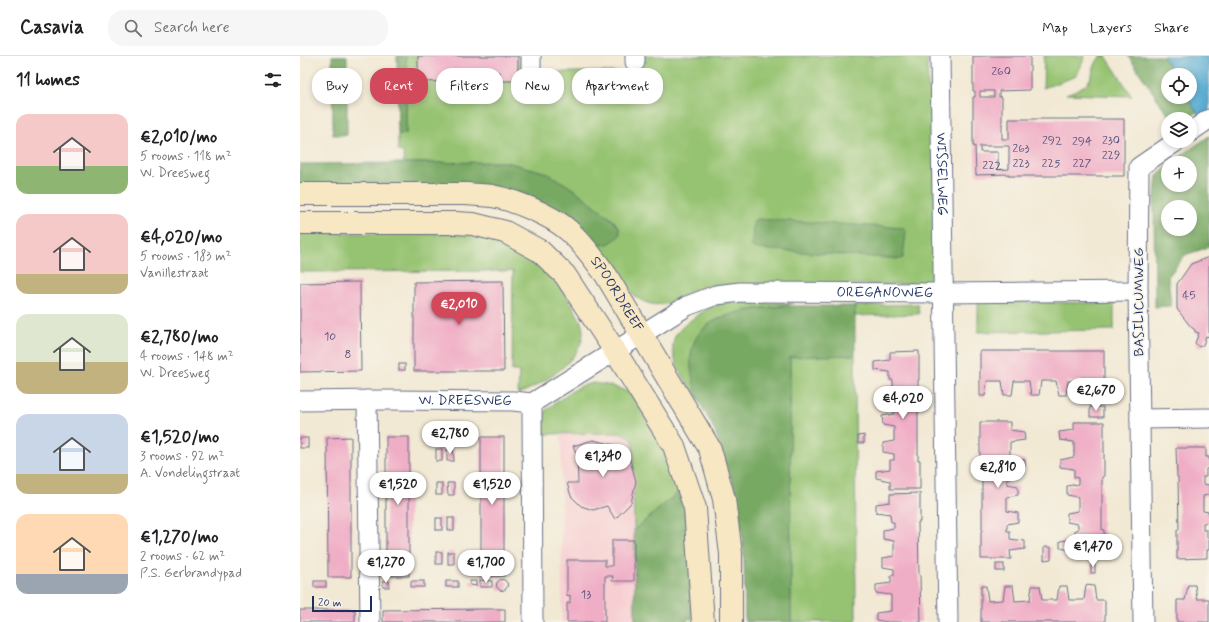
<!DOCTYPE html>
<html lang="en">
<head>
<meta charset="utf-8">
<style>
  :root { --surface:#fff; --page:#f6f6f6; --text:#202124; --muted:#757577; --line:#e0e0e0; --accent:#d1495b }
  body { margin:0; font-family:Mynerve,sans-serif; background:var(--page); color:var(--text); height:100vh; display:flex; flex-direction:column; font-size:15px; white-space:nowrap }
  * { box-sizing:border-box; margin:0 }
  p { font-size:13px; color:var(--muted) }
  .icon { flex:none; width:22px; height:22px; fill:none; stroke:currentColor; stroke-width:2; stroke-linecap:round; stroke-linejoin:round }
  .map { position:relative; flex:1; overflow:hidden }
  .sheet { display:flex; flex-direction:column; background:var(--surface); width:300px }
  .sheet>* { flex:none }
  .top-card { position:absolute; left:12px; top:12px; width:380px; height:36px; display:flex; gap:8px }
  .fabs { position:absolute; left:861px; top:12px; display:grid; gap:8px }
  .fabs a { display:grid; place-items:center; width:36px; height:36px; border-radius:50%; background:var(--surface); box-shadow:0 2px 6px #0003; font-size:20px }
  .scale { position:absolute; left:12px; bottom:10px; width:60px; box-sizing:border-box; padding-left:4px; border:2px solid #1b2f5e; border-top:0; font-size:11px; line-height:14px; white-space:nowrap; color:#1b2f5e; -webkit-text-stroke:3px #f7f3e8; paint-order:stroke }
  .price { position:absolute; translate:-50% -34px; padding:0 9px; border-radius:14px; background:#fff; color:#222; font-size:13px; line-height:26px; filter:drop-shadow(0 1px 2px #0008) }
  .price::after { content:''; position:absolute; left:50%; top:24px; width:12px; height:9px; margin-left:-6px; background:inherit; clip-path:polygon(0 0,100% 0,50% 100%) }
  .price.active { background:var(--accent); color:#fff }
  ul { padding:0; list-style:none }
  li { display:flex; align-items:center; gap:12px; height:100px; padding:0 16px }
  li span { display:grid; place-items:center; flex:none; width:112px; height:80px; border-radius:12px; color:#555 }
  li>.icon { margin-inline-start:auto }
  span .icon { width:48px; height:48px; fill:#fffc; stroke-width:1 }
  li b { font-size:17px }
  h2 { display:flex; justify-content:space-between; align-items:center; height:48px; padding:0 16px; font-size:17px }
  .chip { padding:0 14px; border-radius:16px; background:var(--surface); box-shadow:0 2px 6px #0003; font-size:14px; line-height:36px }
  .chip.active { background:var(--accent); color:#fff }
  header { display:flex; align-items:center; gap:24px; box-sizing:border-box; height:56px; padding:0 20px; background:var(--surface); border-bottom:1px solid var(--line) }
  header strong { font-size:19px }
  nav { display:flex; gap:22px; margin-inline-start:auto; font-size:14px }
  .search { width:280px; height:36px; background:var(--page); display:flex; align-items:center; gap:10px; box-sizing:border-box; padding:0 14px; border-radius:16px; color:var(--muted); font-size:15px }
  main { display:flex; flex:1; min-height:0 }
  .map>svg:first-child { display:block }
</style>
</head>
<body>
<header>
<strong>Casavia</strong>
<div class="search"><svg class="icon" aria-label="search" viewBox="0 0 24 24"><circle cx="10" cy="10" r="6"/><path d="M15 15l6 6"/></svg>Search here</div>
<nav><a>Map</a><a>Layers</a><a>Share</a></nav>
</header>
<main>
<section class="sheet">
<h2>11 homes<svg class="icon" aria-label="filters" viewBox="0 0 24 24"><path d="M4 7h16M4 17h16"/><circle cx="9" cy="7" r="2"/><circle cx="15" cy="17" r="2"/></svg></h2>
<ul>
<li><span style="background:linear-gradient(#f6c9c9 65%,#8fb573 0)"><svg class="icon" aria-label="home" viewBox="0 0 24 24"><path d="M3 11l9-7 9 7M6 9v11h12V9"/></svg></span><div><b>€2,010/mo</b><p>5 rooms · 118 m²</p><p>W. Dreesweg</p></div></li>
<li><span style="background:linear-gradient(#f6c9c9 75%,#c2b280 0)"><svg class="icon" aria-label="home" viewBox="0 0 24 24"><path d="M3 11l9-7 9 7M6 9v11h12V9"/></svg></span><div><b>€4,020/mo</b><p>5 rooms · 183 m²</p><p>Vanillestraat</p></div></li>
<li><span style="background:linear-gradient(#dfe7d0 60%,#c2b280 0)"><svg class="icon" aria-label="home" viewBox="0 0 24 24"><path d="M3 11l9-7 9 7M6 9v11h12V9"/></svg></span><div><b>€2,780/mo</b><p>4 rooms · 148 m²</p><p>W. Dreesweg</p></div></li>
<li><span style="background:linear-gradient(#c9d6e8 75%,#c2b280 0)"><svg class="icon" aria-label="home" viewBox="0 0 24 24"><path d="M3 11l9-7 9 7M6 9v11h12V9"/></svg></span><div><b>€1,520/mo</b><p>3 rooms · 92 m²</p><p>A. Vondelingstraat</p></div></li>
<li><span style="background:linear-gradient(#ffd9b3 75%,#9aa5b1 0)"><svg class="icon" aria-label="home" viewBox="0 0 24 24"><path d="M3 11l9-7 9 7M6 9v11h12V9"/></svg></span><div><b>€1,270/mo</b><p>2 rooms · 62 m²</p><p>P.S. Gerbrandypad</p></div></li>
</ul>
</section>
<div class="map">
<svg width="909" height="566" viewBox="0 0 909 566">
  <rect width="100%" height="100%" fill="#f7f3e8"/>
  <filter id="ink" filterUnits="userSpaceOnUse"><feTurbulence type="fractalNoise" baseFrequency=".025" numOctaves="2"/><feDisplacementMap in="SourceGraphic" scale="8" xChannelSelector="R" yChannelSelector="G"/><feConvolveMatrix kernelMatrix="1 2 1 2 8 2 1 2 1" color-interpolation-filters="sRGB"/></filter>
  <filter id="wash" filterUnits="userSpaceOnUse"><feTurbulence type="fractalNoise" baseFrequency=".012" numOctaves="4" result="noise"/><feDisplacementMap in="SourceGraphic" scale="16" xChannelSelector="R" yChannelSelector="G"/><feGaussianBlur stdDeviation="0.9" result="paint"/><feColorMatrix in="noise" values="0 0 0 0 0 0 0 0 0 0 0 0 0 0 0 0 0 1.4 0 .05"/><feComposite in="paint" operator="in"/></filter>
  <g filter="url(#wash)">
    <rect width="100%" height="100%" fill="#f2e9d4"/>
    <polygon fill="#f7cfd2" points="261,377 320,377 333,384 335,566 262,566"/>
    <g fill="#96c371" stroke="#587968">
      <path d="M106,0H224V27H255V16H331L332,11L340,0H627L628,32H635V221L632,225L622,228L419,229C414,229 408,230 403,231C376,240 363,260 334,240L296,188L303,189L319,171L311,162L274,134L247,117L206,106L104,107L103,96L98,95V78H106Z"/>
      <polygon points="744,0 785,0 777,20 743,32"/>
      <path d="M801,0H806L832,40L766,38C771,36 785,31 788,26C795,17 792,9 801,0Z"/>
      <path d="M0,177L164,178C175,179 186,181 196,185C229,197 256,220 273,251C277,258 283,267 283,276C283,304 242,329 218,338L219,315H212L213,215L0,216Z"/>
      <path d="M426,246L494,247C483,250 474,251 463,252C446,254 430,258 415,265L393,322L399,344C388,327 363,299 377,277C381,272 386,268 391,264C403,255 411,250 426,246Z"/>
      <polygon points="678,246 814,247 814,274 678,276"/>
      <polygon points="618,248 619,258 554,260 555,250"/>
      <polygon points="555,299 556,566 491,566 490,300"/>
      <path d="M293,327C308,329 317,330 331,338L367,397L380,435L334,474L333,384L320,377L243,378L244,358L247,353L269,337L281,330Z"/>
    </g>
    <g fill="#78a963" stroke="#4a6c60" fill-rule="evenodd">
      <polygon points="32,0 47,0 47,79 33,79"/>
      <polygon points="97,0 106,0 106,78 98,78"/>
      <polygon points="828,0 863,0 874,19 868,19 868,41 887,41 897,56 887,63 871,63"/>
      <path d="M909,80V191L885,199L868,221L871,250L855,251L854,149L857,120L868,110V129H890V107H871ZM868,151H890V173H868Z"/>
      <path d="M206,106C218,110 237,113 248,118C270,129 302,153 319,171L320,179C299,200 293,183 277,169C273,165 268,162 264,159L0,129V108Z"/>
      <polygon points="457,163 605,172 606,175 603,202 600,203 457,193 451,190 454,165"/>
      <path d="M484,250H555V299L490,301L491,566H445C444,520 446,466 431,422C429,416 426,411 424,405C421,396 419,386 415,376C411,365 403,355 399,344C388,315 383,280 416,264C437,254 462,252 484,250Z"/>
      <polygon points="380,435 388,466 393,563 387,563 387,566 335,566 334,474"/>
    </g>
    <polygon fill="#57abd2" stroke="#396d98" points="863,0 909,0 909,73 897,56 887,41 890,41 890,19 874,19"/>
    <g id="blocks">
      <g fill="#f0aec6" fill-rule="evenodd">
        <polygon points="118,0 218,0 218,25 200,25 199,16 173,16 173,25 118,26"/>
        <path d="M673,0H730V34L699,35V41H702V83H709V63H824V120H709V118L676,119L675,90H673V41H675V35H673ZM680,35H694V41H680ZM680,90H709V113L698,114V96H680Z"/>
        <polygon points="909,201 909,281 906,280 903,289 899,291 895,287 899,277 895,276 895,274 891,271 877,253 877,228 891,208"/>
        <polygon points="203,225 204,315 114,315 114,226"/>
        <polygon points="60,226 61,315 0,316 0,227"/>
        <polygon points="619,295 619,324 618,324 618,404 620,404 620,433 590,433 590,425 576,422 576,415 590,413 590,404 594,404 594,398 583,396 583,387 594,385 594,371 583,369 582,360 594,358 594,343 583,342 582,333 593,331 593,324 590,324 590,316 575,314 575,306 590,304 590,296"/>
        <polygon points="680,295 804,295 804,325 795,325 793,339 786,339 783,325 768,325 766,339 759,339 756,325 741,325 739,339 731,339 729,325 714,325 712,339 704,339 702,325 687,325 685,340 680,340"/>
        <rect x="99" y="308" width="6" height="6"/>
        <rect x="790" y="351" width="13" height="10"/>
        <polygon points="680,366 710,366 710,374 724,376 725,384 710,386 710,402 725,404 725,411 710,414 710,422 707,422 707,428 718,430 718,439 707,441 707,455 718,457 718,466 707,468 707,475 710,475 710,483 725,485 725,493 710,495 711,503 681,503 681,475 682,475 682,422 680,422"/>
        <polygon points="774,366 804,366 804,421 802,421 802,474 804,474 805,503 775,503 775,495 760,492 760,485 775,483 775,474 778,474 778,468 767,466 767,457 778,455 778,441 767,439 767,430 778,428 778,422 774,421 774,413 760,411 760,404 774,401 774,386 760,384 759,376 774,374"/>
        <polygon points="564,379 564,387 558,387 558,380"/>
        <polygon points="51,381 51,521 28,521 27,382"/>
        <rect x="86" y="381" width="23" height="139"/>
        <rect x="181" y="381" width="23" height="139"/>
        <rect x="0" y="382" width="8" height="10"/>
        <polygon points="293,384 314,389 330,404 336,425 331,447 315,463 307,450 293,454 281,450 271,440 267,427 278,427 277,399 273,390"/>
        <polygon points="876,392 906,392 906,401 909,401 909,412 906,413 906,421 903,421 903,428 909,429 909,439 903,440 903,455 909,456 909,466 903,467 903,474 907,474 907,482 909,482 909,494 907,494 907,502 877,503 877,474 879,474 878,421 877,421"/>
        <rect x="136" y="393" width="6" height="12"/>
        <polygon points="147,393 153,393 154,405 147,405"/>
        <rect x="136" y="427" width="6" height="12"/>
        <polygon points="147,427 154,427 154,439 148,439"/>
        <polygon points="620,437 620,466 618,466 619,519 620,519 621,566 588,566 576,564 576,557 591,555 591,539 576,537 576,529 591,527 591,519 594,519 594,513 583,511 583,502 594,500 594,485 583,483 583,474 594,472 594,466 591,466 590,458 576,456 576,448 590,446 590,438"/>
        <rect x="136" y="462" width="6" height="12"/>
        <rect x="148" y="462" width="6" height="12"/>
        <polygon points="312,484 334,484 334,525 312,525 313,520 305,520 305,566 267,566 267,547 270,547 270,539 267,540 267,504 305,504 305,510 312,510"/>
        <polygon points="744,491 751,491 751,503 744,504"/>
        <rect x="136" y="496" width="6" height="12"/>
        <rect x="148" y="496" width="6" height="12"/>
        <rect x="696" y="508" width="8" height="7"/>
        <rect x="791" y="508" width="4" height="9"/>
        <circle cx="202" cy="529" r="5.5"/>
        <polygon points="180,524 192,525 192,531 180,531"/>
        <rect x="14" y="525" width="12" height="6"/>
        <rect x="83" y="525" width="6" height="6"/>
        <rect x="111" y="525" width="13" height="6"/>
        <rect x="146" y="525" width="12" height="6"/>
        <polygon points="170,525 176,525 176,530 170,529"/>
        <polygon points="786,529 794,530 796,544 805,544 805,566 681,566 681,530 686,530 688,545 703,544 705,530 713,530 715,545 730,544 732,530 740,530 742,544 757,544 759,530 767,530 769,544 784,544"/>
        <polygon points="888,529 895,529 897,543 909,543 909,566 877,566 877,544 885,544"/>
        <polygon points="187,553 205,553 205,566 83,566 83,554"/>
        <rect x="0" y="554" width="55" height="12"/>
      </g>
    </g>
  </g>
  <g filter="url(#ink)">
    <use href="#blocks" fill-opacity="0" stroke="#667087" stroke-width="1"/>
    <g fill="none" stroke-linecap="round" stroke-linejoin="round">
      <defs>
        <g id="street">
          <polyline points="231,0 231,23"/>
          <path id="s1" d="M640,0L648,566"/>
          <polyline points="335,6 335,0"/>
          <polyline points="890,76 909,63"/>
          <polyline points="67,344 70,566"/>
          <path id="s2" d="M0,345L84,344L213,345L232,347L387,250L416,239L440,236L642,237L838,235"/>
          <polyline points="232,347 233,566"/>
          <polyline points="840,363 909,362"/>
          <polyline points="843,566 838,235 839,111 877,85"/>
        </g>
        <g id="secondary">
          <path id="s3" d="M0,138H167C175,139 184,139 192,140C214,144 251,159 268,174C283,187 294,203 306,219L410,393L424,443L431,498V566"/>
          <polyline points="0,167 156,167 173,168 205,176 240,195 265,219 315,295 374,390 395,452 403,566"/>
        </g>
      </defs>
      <use href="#street" stroke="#667087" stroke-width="21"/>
      <use href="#secondary" stroke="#667087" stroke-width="24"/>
      <use href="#street" stroke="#fff" stroke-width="19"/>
      <use href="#secondary" stroke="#f8e7c3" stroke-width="22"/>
    </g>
  </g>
  <g text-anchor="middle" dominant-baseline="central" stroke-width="3.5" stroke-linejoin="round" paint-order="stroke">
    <g font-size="12" fill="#504f78">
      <text x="701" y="16">260</text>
      <text x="752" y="85">292</text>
      <text x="811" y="85">230</text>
      <text x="782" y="86">294</text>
      <text x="721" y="93">263</text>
      <text x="811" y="100">229</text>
      <text x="721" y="108">223</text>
      <text x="751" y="108">225</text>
      <text x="782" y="108">227</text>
      <text x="692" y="110">222</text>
      <text x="889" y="240">45</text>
      <text x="30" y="281">10</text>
      <text x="48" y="299">8</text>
      <text x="286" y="539">13</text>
    </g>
    <g font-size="14" fill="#1b2f5e" stroke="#f7f3e8">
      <text stroke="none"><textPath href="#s1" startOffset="118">WISSELWEG</textPath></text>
      <text stroke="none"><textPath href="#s2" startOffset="615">OREGANOWEG</textPath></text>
      <text stroke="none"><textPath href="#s3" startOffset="357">SPOORDREEF</textPath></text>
      <text transform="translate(839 246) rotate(-90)">BASILICUMWEG</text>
      <text stroke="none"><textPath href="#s2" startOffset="165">W. DREESWEG</textPath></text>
    </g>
  </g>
</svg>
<div class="fabs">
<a><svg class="icon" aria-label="locate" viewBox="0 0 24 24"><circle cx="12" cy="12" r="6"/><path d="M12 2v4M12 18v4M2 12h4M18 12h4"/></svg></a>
<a><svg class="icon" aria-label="layers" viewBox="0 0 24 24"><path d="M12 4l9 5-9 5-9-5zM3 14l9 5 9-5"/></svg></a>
<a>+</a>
<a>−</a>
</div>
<div class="scale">20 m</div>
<b class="price active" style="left:159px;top:270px">€2,010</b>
<b class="price" style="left:796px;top:356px">€2,670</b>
<b class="price" style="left:603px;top:364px">€4,020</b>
<b class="price" style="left:150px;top:399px">€2,780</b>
<b class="price" style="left:303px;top:422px">€1,340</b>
<b class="price" style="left:698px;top:433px">€2,810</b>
<b class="price" style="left:98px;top:450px">€1,520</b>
<b class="price" style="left:192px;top:450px">€1,520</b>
<b class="price" style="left:793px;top:512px">€1,470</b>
<b class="price" style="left:86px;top:528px">€1,270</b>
<b class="price" style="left:186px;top:528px">€1,700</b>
<div class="top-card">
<a class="chip">Buy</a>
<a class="chip active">Rent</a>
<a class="chip">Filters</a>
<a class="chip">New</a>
<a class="chip">Apartment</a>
</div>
</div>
</main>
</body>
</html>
